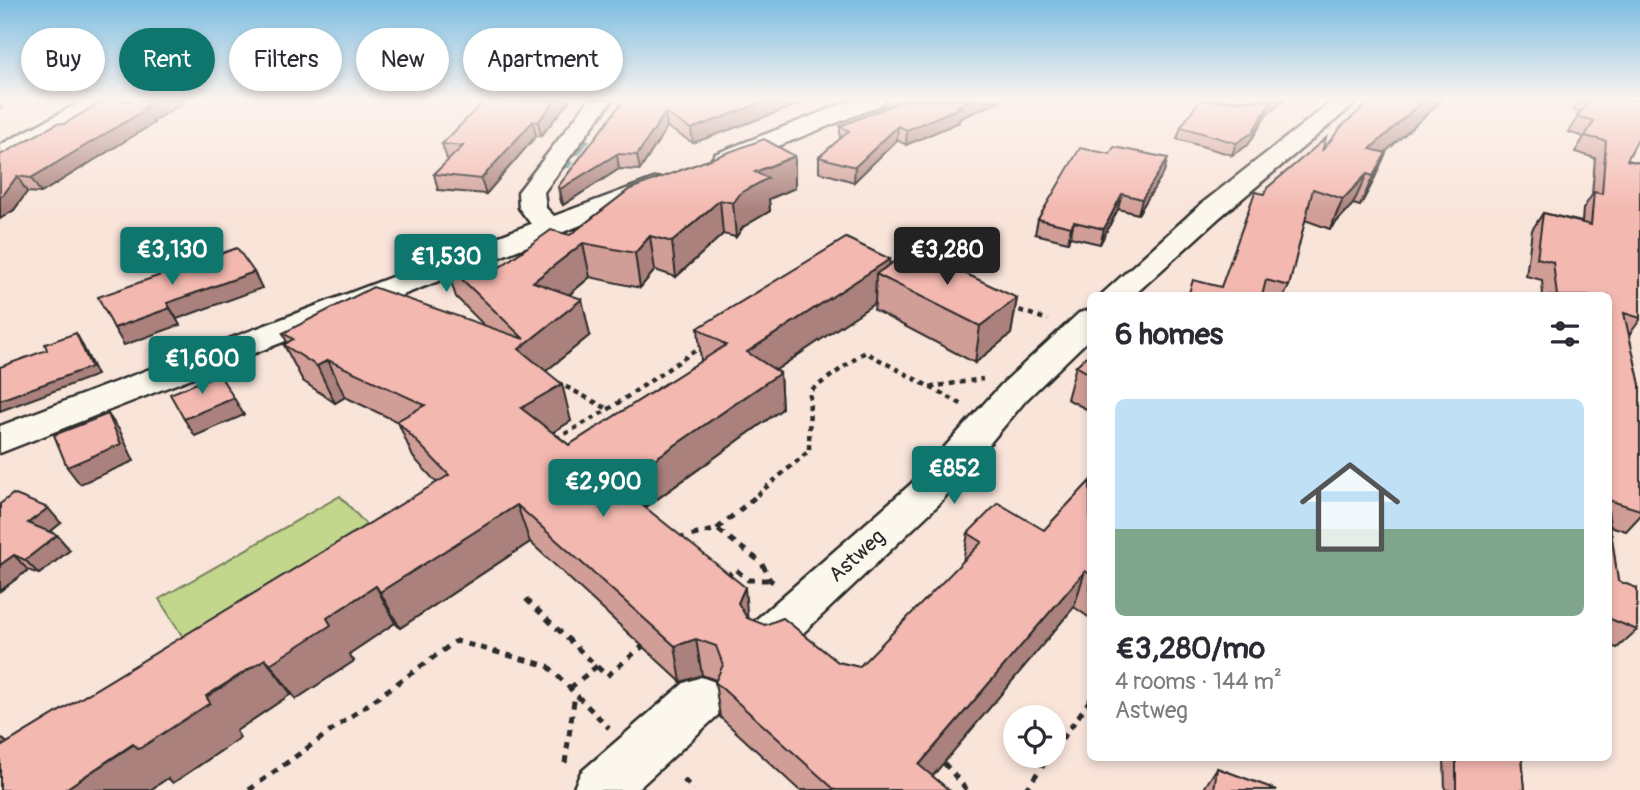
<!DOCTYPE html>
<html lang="en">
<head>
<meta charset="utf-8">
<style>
  :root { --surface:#fff; --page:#f7f7f7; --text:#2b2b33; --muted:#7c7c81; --line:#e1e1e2; --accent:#0f766e }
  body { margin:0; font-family:Pangolin,sans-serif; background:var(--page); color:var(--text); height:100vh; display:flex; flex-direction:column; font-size:26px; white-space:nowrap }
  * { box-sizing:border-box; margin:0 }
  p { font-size:23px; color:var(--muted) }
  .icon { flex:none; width:38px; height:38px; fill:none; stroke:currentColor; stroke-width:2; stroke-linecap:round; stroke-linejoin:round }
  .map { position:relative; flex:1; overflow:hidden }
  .sheet { position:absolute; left:1087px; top:292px; width:525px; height:469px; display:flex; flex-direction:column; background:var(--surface); border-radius:10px; box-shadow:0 4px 10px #0003 }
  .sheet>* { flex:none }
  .guide { position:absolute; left:21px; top:28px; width:665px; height:63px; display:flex; gap:14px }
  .buttons { position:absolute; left:1003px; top:705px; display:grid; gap:14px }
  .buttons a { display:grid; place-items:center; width:63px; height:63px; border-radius:50%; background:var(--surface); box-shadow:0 4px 10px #0003; font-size:35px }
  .price { position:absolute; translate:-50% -60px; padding:0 16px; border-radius:7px; background:var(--accent); color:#fff; font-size:23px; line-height:46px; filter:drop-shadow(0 2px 4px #0008) }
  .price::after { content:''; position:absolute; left:50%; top:42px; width:21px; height:16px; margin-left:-10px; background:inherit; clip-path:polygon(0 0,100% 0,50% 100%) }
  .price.selected { background:#222; color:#fff }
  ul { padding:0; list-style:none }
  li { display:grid; align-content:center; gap:14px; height:371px; padding:0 28px }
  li+li { border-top:2px solid var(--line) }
  li span { display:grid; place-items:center; height:217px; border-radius:10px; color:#555 }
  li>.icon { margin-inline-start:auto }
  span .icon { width:126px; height:126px; fill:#fffc; stroke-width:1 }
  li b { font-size:30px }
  h2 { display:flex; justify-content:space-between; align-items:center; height:84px; padding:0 28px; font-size:30px }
  .pill { padding:0 24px; border-radius:32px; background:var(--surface); box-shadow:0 4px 10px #0003; font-size:24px; line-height:63px }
  .pill.selected { background:var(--accent); color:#fff }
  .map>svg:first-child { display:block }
</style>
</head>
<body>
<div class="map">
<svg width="1640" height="790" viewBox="0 0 1640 790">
  <rect width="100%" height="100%" fill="#f9e4da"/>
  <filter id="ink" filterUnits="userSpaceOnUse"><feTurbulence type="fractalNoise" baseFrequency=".0143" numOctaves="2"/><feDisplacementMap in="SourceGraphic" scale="14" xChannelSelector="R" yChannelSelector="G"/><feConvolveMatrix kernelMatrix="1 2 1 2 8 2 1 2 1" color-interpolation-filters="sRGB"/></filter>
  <g filter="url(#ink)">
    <polygon fill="#c2d78c" stroke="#76815c" stroke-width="2" points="340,496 371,530 186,642 159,599"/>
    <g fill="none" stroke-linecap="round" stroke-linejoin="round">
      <g fill="#5d8c94" fill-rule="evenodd">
        <polygon points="609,100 616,100 602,120 598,120 597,119"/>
        <polygon points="890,100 898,101 883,107 880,105"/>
        <polygon points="583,138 590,140 579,155 573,155 572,153"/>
        <polygon points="566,160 573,162 569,168 566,168 562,166"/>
      </g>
      <defs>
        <g id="minor">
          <polygon points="85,100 113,100 110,105 35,148 0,161 0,145"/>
          <polygon points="589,100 612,100 544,192 546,208 554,216 656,178 665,180 669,186 665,192 0,453 0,426 531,224 519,208 518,192"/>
          <polygon points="852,100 884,100 881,105 733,164 724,166 715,164 712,159 715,154"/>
          <polygon points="1334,100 1359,100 1220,217 1133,296 1100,296 1200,205"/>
          <polygon points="1090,310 1090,338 1026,400 939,504 783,652 767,658 751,652 744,638 751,624 911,484 1002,384 1079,313"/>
          <polygon points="701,677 718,683 725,699 718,715 637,790 573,790 581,772 684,683"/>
        </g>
      </defs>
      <use href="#minor" stroke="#2b2b2b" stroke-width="5"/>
      <polyline stroke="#2b2b2b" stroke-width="3.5" stroke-dasharray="3.5 3.5" stroke-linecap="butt" points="0,108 9,100"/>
      <g stroke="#2b2b2b" stroke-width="4.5" stroke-dasharray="5 5" stroke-linecap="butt">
        <polyline points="1010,307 1048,320"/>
        <polyline points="557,382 608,409"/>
        <polyline points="930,387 983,379"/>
        <polyline points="556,439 609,409 705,344"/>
        <polyline points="757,495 809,451 810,391 865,352 963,405"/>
      </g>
      <g stroke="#2b2b2b" stroke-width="5" stroke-dasharray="7 7" stroke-linecap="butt">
        <polyline points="717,529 760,493"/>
        <polyline points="678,539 717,529 762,563 770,580 775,583"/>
        <polyline points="726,577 735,569 748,580 770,580"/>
        <polyline points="526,599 607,676 643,646"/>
        <polyline points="570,688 597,666"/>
        <polyline points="1054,751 1090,700"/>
        <polyline points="565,763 575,694"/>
        <polyline points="944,763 967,790"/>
        <polyline points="684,780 694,790"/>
        <polyline points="249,790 456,641 548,666 609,728"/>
        <polyline points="1025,790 1050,756"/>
      </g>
      <use href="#minor" fill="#fbf7ec" fill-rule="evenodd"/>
    </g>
    <g fill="#d19e97" stroke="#2b2b2b" stroke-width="2">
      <polygon points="105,100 182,100 183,103 153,121 154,123 41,193 27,192 14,210 0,155 64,124"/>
      <polygon points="570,100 541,136 536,136 486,194 438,190 434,174 450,159 447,159 442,144"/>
      <polygon points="624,100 797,100 797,105 693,143 667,127 640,170 619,169 563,205 561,202 558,187"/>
      <polygon points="1200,100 1285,100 1267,114 1248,145 1232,155 1177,139 1181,127"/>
      <polygon points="1579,100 1640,100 1627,160 1640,163 1640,320 1629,335 1640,385 1640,516 1626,531 1610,526 1618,581 1637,630 1617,648 1608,645 1608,296 1543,296 1542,280 1526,276 1532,230 1543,213 1582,222 1583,209 1592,195 1595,158 1575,152 1584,137 1568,132 1581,112 1573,110"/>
      <polygon points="1439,103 1385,152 1373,182 1360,206 1353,204 1330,229 1305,220 1289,286 1284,296 1188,296 1221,287 1264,194 1322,151"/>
      <polygon points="959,119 959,122 906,145 897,140 854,182 819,172 819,157 840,139 840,126"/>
      <polygon points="1164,172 1138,214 1118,209 1100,244 1070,237 1068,242 1035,234 1038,219"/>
      <polygon points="795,188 769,199 770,211 743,227 736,237 723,234 676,277 655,270 640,288 590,277 569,295 590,335 546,371 571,421 553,432 569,445 701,361 698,328 890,259 889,265 1017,298 1011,334 975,363 874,310 875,303 776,370 780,373 782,409 645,508 748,619 838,662 859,667 963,562 968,533 1044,530 1090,481 1090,618 1074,607 932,776 949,790 799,790 720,717 715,682 716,680 702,675 681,682 530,542 400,628 395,623 349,654 354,661 296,699 291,694 236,731 240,738 173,783 168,778 150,790 0,790 0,737 7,743 437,483 413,457 398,422 345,397 335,403 303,381 284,345 287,343 283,333 484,325 456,297 445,263 500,267 570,235 630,189"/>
      <polygon points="1090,353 1090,411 1067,399 1076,366"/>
      <polygon points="0,504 61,523 50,532 57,535 70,550 39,574 28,570 0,591"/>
      <polygon points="1444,758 1522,758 1525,790 1445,790"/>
      <polygon points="1217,768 1277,790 1203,790"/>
    </g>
    <g fill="#aa817b" stroke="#2b2b2b" stroke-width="2">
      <polygon points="156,100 182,100 183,103 153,121 154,123 41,193 31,178"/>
      <polygon points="556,100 570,100 541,136 538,122"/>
      <polygon points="770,100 797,100 797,105 693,143 691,129"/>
      <polygon points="971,100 1002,100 959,119 959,122 906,145 907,130"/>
      <polygon points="1273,100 1285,100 1267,114 1248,145 1232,155 1236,143"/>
      <polygon points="1424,100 1441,100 1439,103 1357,178 1370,149"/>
      <polygon points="665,113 667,127 640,170 637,155"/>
      <polygon points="533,121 536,136 486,194 481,179"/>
      <polygon points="898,126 897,140 854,182 855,167"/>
      <polygon points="1386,153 1373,182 1360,206 1373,176"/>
      <polygon points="617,154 619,169 563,205 560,189"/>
      <polygon points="795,156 795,188 769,199 770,211 743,227 736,237 733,203 755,172"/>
      <polygon points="1168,158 1164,172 1138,214 1142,199"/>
      <polygon points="1367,174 1353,204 1330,229 1343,199"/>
      <polygon points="17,176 27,192 14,210 0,219 0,197"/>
      <polygon points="1122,194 1118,209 1100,244 1104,229"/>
      <polygon points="720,200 723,234 676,277 672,242"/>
      <polygon points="1074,222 1070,237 1068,242 1071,227"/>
      <polygon points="650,236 655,270 640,288 635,253"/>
      <polygon points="583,243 590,277 542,317 533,282"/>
      <polygon points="890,259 888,280 876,274 875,303 749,388 747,352"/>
      <polygon points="254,272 262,288 177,319 167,303"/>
      <polygon points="1017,298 1011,334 975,363 980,326"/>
      <polygon points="582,299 590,335 529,385 519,349"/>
      <polygon points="170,308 180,325 124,345 114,328"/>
      <polygon points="76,333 81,342 97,375 0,411 0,400"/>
      <polygon points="328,360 345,397 335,403 317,366"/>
      <polygon points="780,373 782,409 625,522 617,485"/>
      <polygon points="562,384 571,421 532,445 521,408"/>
      <polygon points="234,398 244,415 195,436 184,419"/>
      <polygon points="108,414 120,431 134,461 80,484 67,467"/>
      <polygon points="517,505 530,542 400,628 380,592"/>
      <polygon points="48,508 61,523 42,538 28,523"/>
      <polygon points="57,535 70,550 39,574 25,560"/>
      <polygon points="14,555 28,570 0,591 0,565"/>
      <polygon points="1085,571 1074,607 921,790 919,765"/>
      <polygon points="376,586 395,623 349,654 354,661 296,699 270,664 327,618"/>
      <polygon points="745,587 748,624 738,603"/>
      <polygon points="696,639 702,675 681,682 675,646"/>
      <polygon points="265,659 291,694 236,731 240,738 173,783 168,778 150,790 64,790"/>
      <polygon points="0,737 37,767 2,746 0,742"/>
    </g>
    <g fill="#f3b8b0" stroke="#2b2b2b" stroke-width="2">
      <polygon points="105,100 156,100 143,108 147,109 31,178 17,176 4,194 0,197 0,155 58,123 64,124"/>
      <polygon points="485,100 556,100 538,122 533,121 481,179 434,174 463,146 442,144"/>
      <polygon points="624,100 662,100 660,104 671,100 770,100 691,129 665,113 637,155 617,154 560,189 558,187"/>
      <polygon points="904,100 971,100 958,106 961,107 907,130 898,126 855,167 819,157 849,131 840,126"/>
      <polygon points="1200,100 1220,101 1273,100 1271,102 1252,133 1236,143 1181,127"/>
      <polygon points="1372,100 1424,100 1370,149 1386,153 1373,176 1367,174 1343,199 1313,189 1289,286 1266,280 1262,296 1188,296 1193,280 1221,287 1255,192 1264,194 1267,188 1326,138 1322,151 1342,126"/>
      <polygon points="1590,100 1640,100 1640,135 1627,160 1640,163 1640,318 1624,313 1640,385 1640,510 1608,500 1608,296 1557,296 1553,262 1537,258 1543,213 1591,225 1594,192 1602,194 1606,141 1585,136 1594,121 1577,116"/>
      <polygon points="764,139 795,156 755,172 768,178 741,193 733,203 720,200 672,242 650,236 635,253 583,243 533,282 582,299 519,349 562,384 521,408 569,445 726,345 698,328 846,238 890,259 747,352 780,373 617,485 745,587 738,603 747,618 765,625 783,618 838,662 859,667 982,542 968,533 998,503 1044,530 1090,481 1090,574 1085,571 919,765 949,790 835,790 715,682 723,665 716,646 696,639 675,646 517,505 380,592 376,586 327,618 331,625 270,664 265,659 206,696 210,703 139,749 133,744 64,790 0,790 0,742 2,746 449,475 397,421 425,405 328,360 317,366 284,345 293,339 283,333 373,287 524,339 445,263 480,249 500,267 551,230 570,235 630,189"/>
      <polygon points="1114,147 1168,158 1142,199 1122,194 1104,229 1074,222 1071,227 1038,219 1080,148 1110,154"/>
      <polygon points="237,248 254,272 167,303 170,308 114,328 98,297"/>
      <polygon points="914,249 1017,298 980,326 876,274"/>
      <polygon points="76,333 91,367 0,400 0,367 47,350 45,344"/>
      <polygon points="1090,353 1090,374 1076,366"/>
      <polygon points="219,374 234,398 184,419 170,394"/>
      <polygon points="108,414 121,444 67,467 54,435"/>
      <polygon points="13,494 48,508 28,523 57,535 25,560 14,555 0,565 0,504"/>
      <polygon points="1608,511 1618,581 1637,588 1637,630 1608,618"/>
      <polygon points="1456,758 1522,758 1525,790 1456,790"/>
      <polygon points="1217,768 1277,790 1214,790"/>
    </g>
  </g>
  <linearGradient id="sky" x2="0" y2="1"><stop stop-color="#7dbee2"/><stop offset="0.47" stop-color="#fcf3ee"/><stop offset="1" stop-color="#fcf3ee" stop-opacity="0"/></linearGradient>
  <rect width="1640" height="211" fill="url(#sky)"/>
  <g text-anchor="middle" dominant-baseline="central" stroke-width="5" stroke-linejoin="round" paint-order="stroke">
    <g font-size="21" fill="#2b2b2b" stroke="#fbf7ec">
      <text transform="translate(857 556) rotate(-42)">Astweg</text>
    </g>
  </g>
</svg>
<div class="buttons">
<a><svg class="icon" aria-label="locate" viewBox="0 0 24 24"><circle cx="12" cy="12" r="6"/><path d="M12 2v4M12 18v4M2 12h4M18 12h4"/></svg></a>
</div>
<b class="price" style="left:172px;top:287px">€3,130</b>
<b class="price selected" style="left:947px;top:287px">€3,280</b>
<b class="price" style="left:446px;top:294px">€1,530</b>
<b class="price" style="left:202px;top:396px">€1,600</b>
<b class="price" style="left:954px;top:506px">€852</b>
<b class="price" style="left:603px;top:519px">€2,900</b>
<div class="guide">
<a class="pill">Buy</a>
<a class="pill selected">Rent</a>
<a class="pill">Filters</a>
<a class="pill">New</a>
<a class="pill">Apartment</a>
</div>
<section class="sheet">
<h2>6 homes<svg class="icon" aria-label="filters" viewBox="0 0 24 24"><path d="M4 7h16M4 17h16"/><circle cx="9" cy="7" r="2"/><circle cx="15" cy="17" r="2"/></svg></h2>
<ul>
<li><span style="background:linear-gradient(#bfe0f5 60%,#7fa58c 0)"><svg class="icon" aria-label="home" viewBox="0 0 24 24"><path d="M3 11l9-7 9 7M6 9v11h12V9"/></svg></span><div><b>€3,280/mo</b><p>4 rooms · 144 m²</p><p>Astweg</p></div></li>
</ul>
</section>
</div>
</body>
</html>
